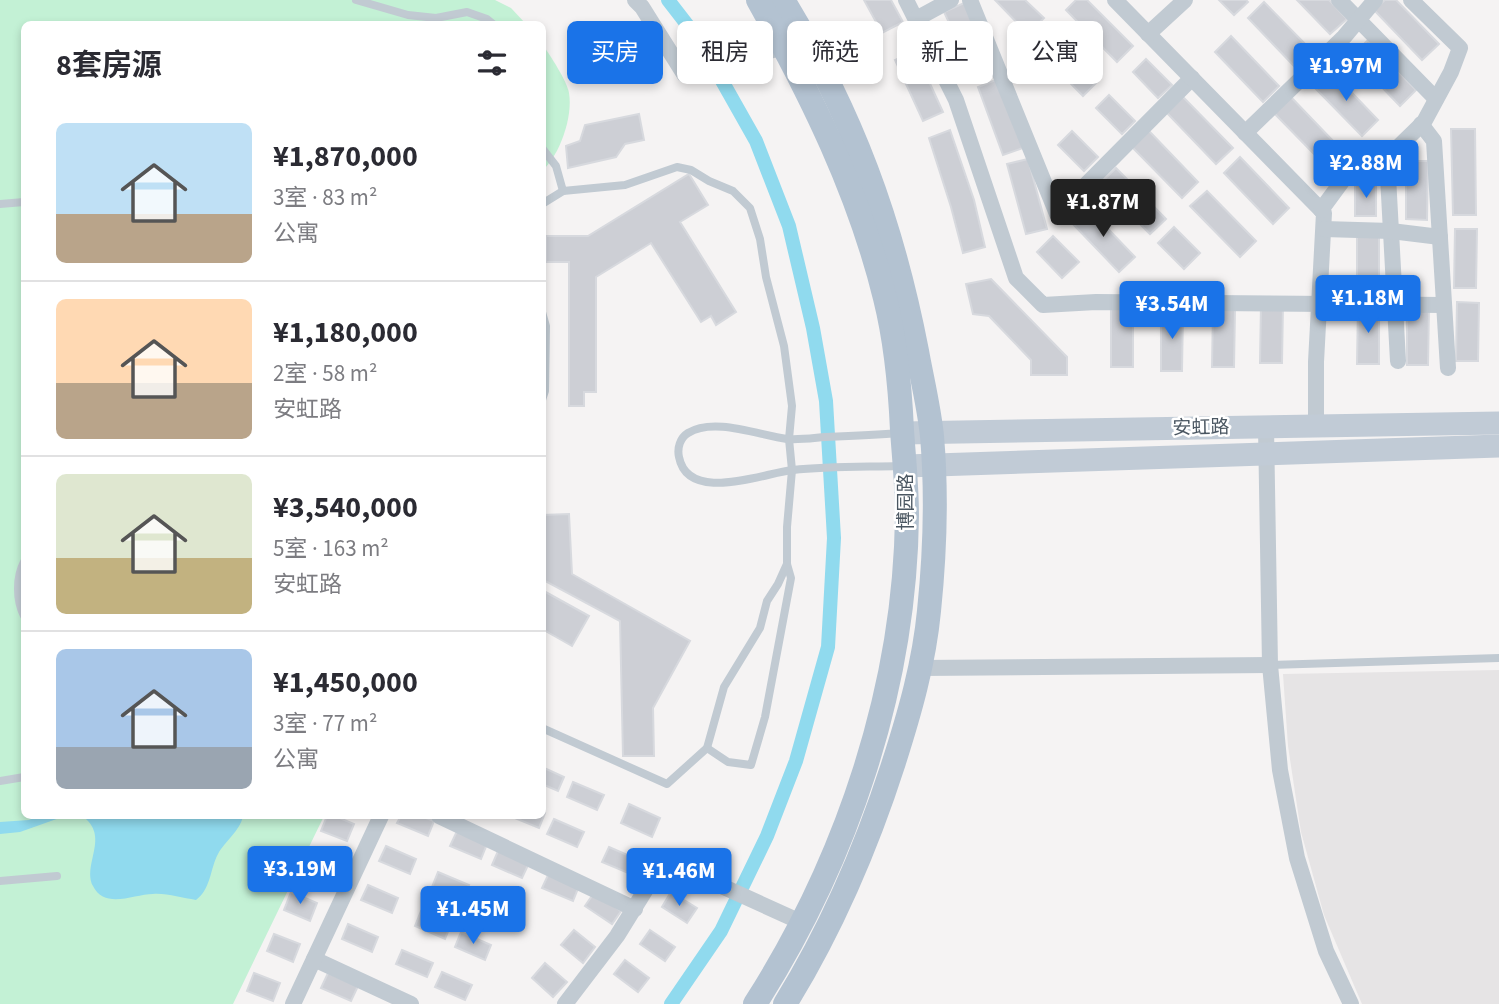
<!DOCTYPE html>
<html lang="zh">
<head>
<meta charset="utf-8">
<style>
  :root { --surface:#fff; --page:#f7f7f7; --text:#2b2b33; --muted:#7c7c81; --line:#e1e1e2; --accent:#1a73e8 }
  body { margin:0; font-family:"Source Sans 3","Noto Sans SC",sans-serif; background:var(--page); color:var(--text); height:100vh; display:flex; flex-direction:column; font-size:26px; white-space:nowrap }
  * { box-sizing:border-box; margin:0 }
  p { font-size:23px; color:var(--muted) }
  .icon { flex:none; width:38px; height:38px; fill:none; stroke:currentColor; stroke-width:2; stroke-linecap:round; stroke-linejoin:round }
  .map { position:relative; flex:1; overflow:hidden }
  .side { position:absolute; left:21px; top:21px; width:525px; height:798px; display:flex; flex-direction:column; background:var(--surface); border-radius:10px; box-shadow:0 4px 10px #0003 }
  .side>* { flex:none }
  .hud { position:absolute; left:567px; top:21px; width:665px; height:63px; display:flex; gap:14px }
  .price { position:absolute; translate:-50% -60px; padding:0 16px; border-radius:7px; background:var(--accent); color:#fff; font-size:23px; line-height:46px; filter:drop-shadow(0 2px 4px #0008) }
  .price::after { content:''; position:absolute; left:50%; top:42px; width:21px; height:16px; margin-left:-10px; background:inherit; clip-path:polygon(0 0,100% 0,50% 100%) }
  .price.on { background:#222; color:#fff }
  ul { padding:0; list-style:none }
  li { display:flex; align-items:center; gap:21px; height:175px; padding:0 35px }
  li+li { border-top:2px solid var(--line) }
  li span { display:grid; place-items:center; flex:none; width:196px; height:140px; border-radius:10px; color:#555 }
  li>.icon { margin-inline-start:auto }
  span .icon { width:84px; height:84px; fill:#fffc; stroke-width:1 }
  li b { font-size:30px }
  h2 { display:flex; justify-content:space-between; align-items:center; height:84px; padding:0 35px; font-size:30px }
  .pill { padding:0 24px; border-radius:10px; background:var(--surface); box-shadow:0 4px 10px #0003; font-size:24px; line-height:63px }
  .pill.on { background:var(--accent); color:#fff }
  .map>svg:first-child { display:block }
</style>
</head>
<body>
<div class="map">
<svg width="1499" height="1004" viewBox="0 0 1499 1004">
  <rect width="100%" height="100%" fill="#f5f3f3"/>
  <polygon fill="#e6e4e5" points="1499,670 1499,1004 1362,1004 1324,915 1301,832 1288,746 1283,674"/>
  <g fill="#c3f1d5">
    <polygon points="0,0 495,0 511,8 526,24 24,24 24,816 324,816 233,1004 0,1004"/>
    <path d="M542,44C550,55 567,81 569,93C573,117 560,154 543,170Z"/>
  </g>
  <g fill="#90daee">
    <polygon points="37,816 65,816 20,832 0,834 0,822 29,820"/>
    <path d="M82,816H243C240,831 225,841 218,854C210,869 211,889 196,900C182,898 167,893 153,894C134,894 105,910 93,886C82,864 111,836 82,816Z"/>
  </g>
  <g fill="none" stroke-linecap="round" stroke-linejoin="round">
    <polyline stroke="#90daee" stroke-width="14" points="668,0 699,40 756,141 789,226 813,328 826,401 834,538 828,647 796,761 767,836 721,931 671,1004"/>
  </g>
  <g fill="#cdcfd5" stroke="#d7d9de" stroke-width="2">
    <polygon points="864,0 891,0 903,22 882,33"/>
    <polygon points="995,0 1025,0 1044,18 1028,34"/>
    <polygon points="1076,0 1087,0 1133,46 1117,62 1066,10"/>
    <polygon points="1219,0 1246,0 1248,2 1234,15"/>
    <polygon points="1297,0 1329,0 1347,19 1330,34"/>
    <polygon points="1385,0 1396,0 1439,44 1422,60 1374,10"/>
    <polygon points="1264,2 1312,51 1295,67 1248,18"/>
    <polygon points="964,3 995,69 975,78 944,12"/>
    <polygon points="1047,29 1098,81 1083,96 1032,44"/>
    <polygon points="1231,36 1279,86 1263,102 1215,52"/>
    <polygon points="1368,40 1416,90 1400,106 1352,56"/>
    <polygon points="915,51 943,112 923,121 895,60"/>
    <polygon points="1146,59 1172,85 1158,98 1133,72"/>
    <polygon points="1331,71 1378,120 1362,136 1314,87"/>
    <polygon points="998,79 1023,148 1003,155 978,87"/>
    <polygon points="1288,94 1336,144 1319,159 1271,110"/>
    <polygon points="1109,95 1135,121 1122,134 1096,108"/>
    <polygon points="1183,97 1233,148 1216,164 1167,113"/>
    <polygon points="639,114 644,140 625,144 616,157 568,168 566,146 580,141 585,125"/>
    <polygon points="1451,129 1475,129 1476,215 1453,215"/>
    <polygon points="950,130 974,200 985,247 963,253 951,207 929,138"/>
    <polygon points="1072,131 1098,157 1084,171 1058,145"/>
    <polygon points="1149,131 1198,182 1182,198 1132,147"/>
    <polygon points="1240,157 1289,208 1273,224 1224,173"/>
    <polygon points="1028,159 1047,229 1026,234 1007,164"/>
    <polygon points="1406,161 1428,161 1427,220 1406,219"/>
    <polygon points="1116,168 1166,219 1150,234 1100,184"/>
    <polygon points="689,174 708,205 680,222 736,312 716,325 711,316 701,322 651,243 596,277 596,392 584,392 584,406 569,406 569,262 546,262 546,236 588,236"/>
    <rect x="1355" y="185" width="21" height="31"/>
    <polygon points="1207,191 1256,241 1240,257 1190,206"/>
    <polygon points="1086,206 1135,257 1119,272 1070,221"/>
    <polygon points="1174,227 1200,253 1184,269 1158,243"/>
    <polygon points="1455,229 1477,229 1476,288 1454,288"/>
    <polygon points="1357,231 1379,232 1379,290 1357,290"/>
    <polygon points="1053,236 1079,262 1062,278 1037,252"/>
    <polygon points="991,279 1067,357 1067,375 1031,375 1031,360 989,316 973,314 966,284"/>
    <polygon points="1457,302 1479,303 1478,361 1456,361"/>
    <polygon points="1261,304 1283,304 1282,363 1260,363"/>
    <polygon points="1358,305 1379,306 1379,364 1357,364"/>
    <polygon points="1407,307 1429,307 1428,365 1407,365"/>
    <polygon points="1213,308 1235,309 1234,367 1212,367"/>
    <rect x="1111" y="309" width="22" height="58"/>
    <polygon points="1161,312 1183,312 1182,371 1161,371"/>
    <polygon points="569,514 572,574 690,641 653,708 654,756 623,756 620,621 545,581 542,515"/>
    <polygon points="542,590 589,616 572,646 542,629"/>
    <polygon points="542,767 564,777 558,791 542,784"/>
    <polygon points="573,782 604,795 597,810 567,797"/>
    <polygon points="629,804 660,818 652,837 621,823"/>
    <polygon points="542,812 545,813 539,828 510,816 542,816"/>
    <polygon points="327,816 335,816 354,824 347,841 321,831"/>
    <polygon points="401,816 421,816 434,821 428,836 397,823"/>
    <polygon points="554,819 584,832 577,847 547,834"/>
    <polygon points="457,831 487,844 481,859 450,846"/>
    <polygon points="386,846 416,859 410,874 379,861"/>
    <polygon points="609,847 639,860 633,875 602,862"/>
    <polygon points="498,851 529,863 522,878 492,865"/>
    <polygon points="310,854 336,865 329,882 303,872"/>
    <polygon points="438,872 469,885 462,900 432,887"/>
    <polygon points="549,873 579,886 573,901 542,888"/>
    <polygon points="368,885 398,898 392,913 361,900"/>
    <polygon points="479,891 509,904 503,919 473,906"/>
    <polygon points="291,892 317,903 310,921 284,910"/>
    <polygon points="671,892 697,908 687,923 662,907"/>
    <polygon points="594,893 621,911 612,924 585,906"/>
    <polygon points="421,911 451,924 445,939 415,926"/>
    <polygon points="348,924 378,937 372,952 342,939"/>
    <polygon points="574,930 595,947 583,963 561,945"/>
    <polygon points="650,930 675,947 665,961 640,944"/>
    <polygon points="461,932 491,945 485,960 455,947"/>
    <polygon points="274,934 300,944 293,962 267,951"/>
    <polygon points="402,950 433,963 427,977 396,964"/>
    <polygon points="625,960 649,978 638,992 614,974"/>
    <polygon points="545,963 567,982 553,997 532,978"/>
    <polygon points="442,972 472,985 465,1000 435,987"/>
    <polygon points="254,973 280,983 273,1001 247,991"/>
    <polygon points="328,973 358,986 351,1001 321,988"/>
  </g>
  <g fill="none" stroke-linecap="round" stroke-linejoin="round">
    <g stroke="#c1cad2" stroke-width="8">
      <polyline points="356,0 408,15 436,18 467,12 487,19 493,24"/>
      <polyline points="542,148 556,166 563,191"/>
      <polyline points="0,204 24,202"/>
      <polyline points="542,204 563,191 625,185 677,167 691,170 709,181 733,191 750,208 760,239 766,277 784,346 792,406 789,439 792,470 787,527 787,564 791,578 765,717 751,765 728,762 707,748"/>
      <polyline points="542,312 546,326 545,391 542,400"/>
      <path d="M900,433C875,435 850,436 825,437C813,438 799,440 787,439C758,435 714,417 688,433C680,438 677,448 679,457C688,504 764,473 793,470C828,466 865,467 900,466"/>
      <path d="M24,562C16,577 16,600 24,616"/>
      <polyline points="1270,665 1499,658"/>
      <polyline points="542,728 667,784 707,748 724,687 760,628 767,601 778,584 787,564"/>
      <polyline points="0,781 24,777"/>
      <polyline points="0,881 57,876"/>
    </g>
    <g stroke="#c1cad2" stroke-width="16">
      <polyline points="635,0 642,7 684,74 784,47"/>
      <polyline points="906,0 956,100 1016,278 1043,305 1096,302 1444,305"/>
      <polyline points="970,0 1057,214 1192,78"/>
      <polyline points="1115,0 1324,213 1316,362 1316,426"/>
      <polyline points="1339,0 1436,99"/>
      <polyline points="916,19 951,0"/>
      <polyline points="1148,34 1185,0"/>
      <polyline points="1421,124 1434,141 1448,368"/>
      <polyline points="1245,133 1344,37 1375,0"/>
      <polyline points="1387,158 1398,361"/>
      <polyline points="1321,210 1349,172 1387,158 1424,122 1451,72 1460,48 1411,0"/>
      <polyline points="1324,229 1391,231 1440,237"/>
      <polyline points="1266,427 1270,665 1280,770 1297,858 1326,951 1351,1004"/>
      <polyline points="920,668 1270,665"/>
      <polyline points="439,816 635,909"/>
      <polyline points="314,959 411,1004"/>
      <polyline points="293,1004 381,816"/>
      <polyline points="565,1004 617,936 664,860 803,923"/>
    </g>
    <g stroke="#c1cbd6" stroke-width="23">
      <polyline points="903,433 1499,423"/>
      <polyline points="906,466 1499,446"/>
    </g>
    <g stroke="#b3c2d1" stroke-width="24">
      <path d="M783,0C852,113 892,222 917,351C922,379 929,407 932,436C937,494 935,553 929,611C924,663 910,712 894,762C867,846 832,928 785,1004"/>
      <path d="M755,1004C847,860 905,687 907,516C907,487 904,459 902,430C900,386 896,342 885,298C859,192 811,95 758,0"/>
    </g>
  </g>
  <g text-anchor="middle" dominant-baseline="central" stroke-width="5" stroke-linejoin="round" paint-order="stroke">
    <g font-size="19" fill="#4a5661" stroke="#fff">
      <text transform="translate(1201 428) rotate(-1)">安虹路</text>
      <text transform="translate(906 502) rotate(-90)">博园路</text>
    </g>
  </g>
</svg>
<b class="price" style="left:1346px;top:103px">¥1.97M</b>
<b class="price" style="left:1366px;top:200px">¥2.88M</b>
<b class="price on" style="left:1103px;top:239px">¥1.87M</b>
<b class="price" style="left:1368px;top:335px">¥1.18M</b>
<b class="price" style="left:1172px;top:341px">¥3.54M</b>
<b class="price" style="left:300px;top:906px">¥3.19M</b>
<b class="price" style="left:679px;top:908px">¥1.46M</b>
<b class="price" style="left:473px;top:946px">¥1.45M</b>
<div class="hud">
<a class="pill on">买房</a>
<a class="pill">租房</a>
<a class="pill">筛选</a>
<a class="pill">新上</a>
<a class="pill">公寓</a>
</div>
<section class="side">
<h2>8套房源<svg class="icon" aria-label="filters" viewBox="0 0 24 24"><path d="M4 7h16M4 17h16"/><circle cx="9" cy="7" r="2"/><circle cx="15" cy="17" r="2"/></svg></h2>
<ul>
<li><span style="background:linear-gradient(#bfe0f5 65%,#b9a48a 0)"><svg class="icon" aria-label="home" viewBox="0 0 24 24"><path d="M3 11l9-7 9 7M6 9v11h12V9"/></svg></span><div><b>¥1,870,000</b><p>3室 · 83 m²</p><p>公寓</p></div></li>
<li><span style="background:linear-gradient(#ffd9b3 60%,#b9a48a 0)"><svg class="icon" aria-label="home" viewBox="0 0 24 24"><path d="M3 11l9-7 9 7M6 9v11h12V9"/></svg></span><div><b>¥1,180,000</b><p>2室 · 58 m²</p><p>安虹路</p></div></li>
<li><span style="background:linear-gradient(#dfe7d0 60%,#c2b280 0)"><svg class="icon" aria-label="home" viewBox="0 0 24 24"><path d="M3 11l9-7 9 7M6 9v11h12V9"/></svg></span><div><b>¥3,540,000</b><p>5室 · 163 m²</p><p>安虹路</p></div></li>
<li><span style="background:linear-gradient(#a9c7e8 70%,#9aa5b1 0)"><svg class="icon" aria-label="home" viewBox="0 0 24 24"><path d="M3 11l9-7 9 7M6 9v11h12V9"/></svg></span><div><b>¥1,450,000</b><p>3室 · 77 m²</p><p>公寓</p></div></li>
</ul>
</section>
</div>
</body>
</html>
